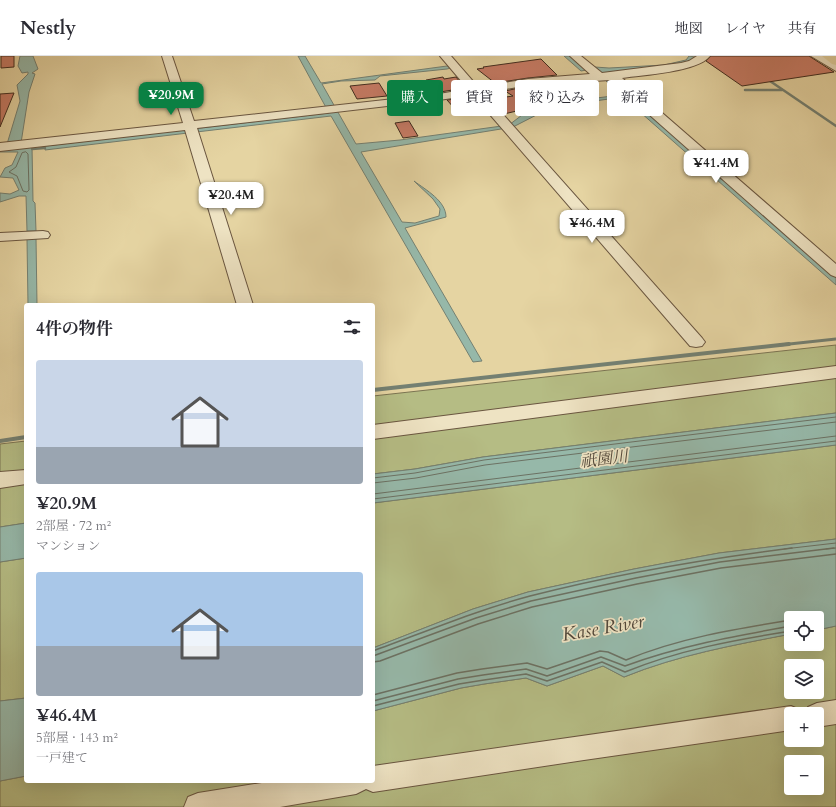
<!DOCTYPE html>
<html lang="ja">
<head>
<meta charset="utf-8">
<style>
  :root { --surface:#fff; --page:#f2f2f3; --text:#2b2b33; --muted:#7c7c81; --line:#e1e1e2; --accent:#0b8043 }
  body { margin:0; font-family:Cardo,"Noto Serif JP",serif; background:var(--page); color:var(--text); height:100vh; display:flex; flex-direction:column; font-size:15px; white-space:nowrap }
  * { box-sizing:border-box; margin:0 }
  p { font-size:13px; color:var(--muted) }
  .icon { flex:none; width:22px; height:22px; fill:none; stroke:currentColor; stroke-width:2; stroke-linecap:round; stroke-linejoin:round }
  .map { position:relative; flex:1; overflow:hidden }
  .drawer { position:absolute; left:24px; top:247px; width:351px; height:480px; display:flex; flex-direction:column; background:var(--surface); border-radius:4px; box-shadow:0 4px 16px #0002 }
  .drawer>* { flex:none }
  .banner { position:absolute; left:387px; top:24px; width:380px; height:36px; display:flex; gap:8px }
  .tools { position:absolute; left:784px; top:555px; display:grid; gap:8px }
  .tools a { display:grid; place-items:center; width:40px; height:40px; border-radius:4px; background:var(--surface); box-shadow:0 4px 16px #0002; font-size:20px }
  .price { position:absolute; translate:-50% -34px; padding:0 9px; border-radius:8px; background:#fff; color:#222; font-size:13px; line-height:26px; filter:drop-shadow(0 1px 2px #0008) }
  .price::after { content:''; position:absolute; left:50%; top:24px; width:12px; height:9px; margin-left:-6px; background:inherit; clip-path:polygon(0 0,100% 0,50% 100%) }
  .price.current { background:var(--accent); color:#fff }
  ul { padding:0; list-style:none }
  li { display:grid; align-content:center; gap:8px; height:212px; padding:0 12px }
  li span { display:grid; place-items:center; height:124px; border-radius:4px; color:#555 }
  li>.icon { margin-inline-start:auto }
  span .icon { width:72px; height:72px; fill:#fffc; stroke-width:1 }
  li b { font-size:17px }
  h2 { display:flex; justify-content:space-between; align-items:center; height:48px; padding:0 12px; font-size:17px }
  .tag { padding:0 14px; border-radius:4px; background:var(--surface); box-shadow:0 4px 16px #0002; font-size:14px; line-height:36px }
  .tag.current { background:var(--accent); color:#fff }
  header { display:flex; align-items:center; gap:24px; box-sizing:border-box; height:56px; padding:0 20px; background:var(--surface); border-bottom:1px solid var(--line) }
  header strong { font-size:19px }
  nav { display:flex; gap:22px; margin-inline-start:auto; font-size:14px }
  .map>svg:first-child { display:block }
</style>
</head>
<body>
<header>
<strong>Nestly</strong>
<nav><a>地図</a><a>レイヤ</a><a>共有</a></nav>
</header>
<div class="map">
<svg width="836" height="751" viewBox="0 0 836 751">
  <rect width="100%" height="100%" fill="#e5d4a2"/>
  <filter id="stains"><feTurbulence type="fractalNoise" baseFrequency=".005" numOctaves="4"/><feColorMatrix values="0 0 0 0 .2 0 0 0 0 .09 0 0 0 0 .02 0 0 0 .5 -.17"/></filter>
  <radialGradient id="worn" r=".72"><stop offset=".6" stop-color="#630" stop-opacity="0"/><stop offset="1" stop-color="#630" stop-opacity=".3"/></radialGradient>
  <g fill="#b5bc84" stroke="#7b7452" fill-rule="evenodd">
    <polygon points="836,289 836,357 483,401 415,413 373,418 373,340"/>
    <polygon points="26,385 26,467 0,471 0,388"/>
    <polygon points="836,389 836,483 719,497 634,513 528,536 473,553 373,592 373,447"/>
    <polygon points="26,502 26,642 0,645 0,506"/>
    <path d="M836,570V751H0V725L26,720V725H373V655L461,632L484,628L526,622L547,630L603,610L624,621C678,599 734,589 791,578V588H817V574ZM791,610H817V636H791ZM791,658H817V684H791ZM791,706H817V732H791Z"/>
  </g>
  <g fill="#96b8a9" stroke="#748072">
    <polygon points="20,0 33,0 38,13 32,17 35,18 29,36 21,87 32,91 33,145 35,147 36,175 27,175 26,140 19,140 0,146 0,137 10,138 19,134 13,122 0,121 5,112 12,109 18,96 0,96 0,93 7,88 20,45 17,29 28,18 28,16 22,17 18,10"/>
    <path d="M298,0H305L321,27L447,10L451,12L447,13L380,20L375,24L341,25L322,28L356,88L400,84L509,69L522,59L545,51L547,48L529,30L533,31L550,47H558L620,39L605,24H611L836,221V229L623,41L552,51L513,71L361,96L402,166L415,167L439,160L440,153L433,143L414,125C426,134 446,145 446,161L405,172L482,305L473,306L331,60L45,94V90L329,57Z"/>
    <polygon points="564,0 570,0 581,10 609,12 664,9 686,4 689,0 695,1 688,6 673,9 602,19 587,14 581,15"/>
    <polygon points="36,182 37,249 28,249 27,183"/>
    <polygon points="836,357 836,389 373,447 373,418 415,413 483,401"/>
    <polygon points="26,467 26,502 0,506 0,471"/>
    <path d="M836,483V570L817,574V562H791V578C734,589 678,599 624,621L603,610L547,630L526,622L484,628L461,632L373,655V592L473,553L528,536L634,513L719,497Z"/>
    <polygon points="26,642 26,720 0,725 0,645"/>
  </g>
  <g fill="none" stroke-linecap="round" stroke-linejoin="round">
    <g stroke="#6c7264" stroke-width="1">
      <polygon points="26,96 28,98 29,134 27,136 23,135 17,120 9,116 16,111 22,97"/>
      <polyline points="373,422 415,417 484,404 836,361"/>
      <polyline points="373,427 416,422 485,409 836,366"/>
      <polyline points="373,438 836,380"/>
      <polyline points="373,443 836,385"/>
      <polyline points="784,493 836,487"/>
      <polyline points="826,493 836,492"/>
    </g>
    <g stroke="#6c7264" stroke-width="1.5">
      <path d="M373,595C425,576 477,554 530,540C615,518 705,503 792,492"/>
      <polyline points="373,600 476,562 531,545 636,522 720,506 834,492"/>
      <polyline points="373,606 380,605 478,568 532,551 637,528 721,512 836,498"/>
      <path d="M373,639L457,617L482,613L527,607L547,613L600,595L608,596L626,604C679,582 735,573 791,564"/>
      <path d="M373,645L458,623L483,619L526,613L547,620L601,601L625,610C679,590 735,580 791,570"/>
      <path d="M373,650L459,628L484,624L526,618L547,625L602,606L625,616C679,594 734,584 791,575"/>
    </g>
    <g stroke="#748072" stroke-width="2.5">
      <polyline points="767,23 836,70"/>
      <polyline points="745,34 782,34"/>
      <polyline points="32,93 45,92"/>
    </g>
    <polyline stroke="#748072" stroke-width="3" points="780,289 836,283"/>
    <g stroke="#748072" stroke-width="4">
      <polyline points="373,334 789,288"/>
      <polyline points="0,385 26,381"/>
    </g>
  </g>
  <g fill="#c87c66" stroke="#412c1f">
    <polygon points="1,0 14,0 14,11 1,12"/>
    <polygon points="711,0 809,0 834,16 742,30 706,5"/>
    <polygon points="541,3 557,19 528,22 495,27 477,13 484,12 483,11"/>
    <polygon points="443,21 444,23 456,21 465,32 440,36 438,33 435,34 426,24"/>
    <polygon points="379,27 387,40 357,43 350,30"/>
    <polygon points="564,28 570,35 530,40 542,49 504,58 492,43 513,40 505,35 528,30"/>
    <polygon points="14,37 0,71 0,38"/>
    <polygon points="472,41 480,49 455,53 447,44"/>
    <polygon points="409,65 418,80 403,82 395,67"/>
  </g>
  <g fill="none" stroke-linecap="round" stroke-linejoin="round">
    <defs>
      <g id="minor">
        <path d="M162,0H172L194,65L439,38L468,33L440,0H451L478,31L528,23L590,18L570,0H581L602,17L681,7L689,5L697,0H710C698,16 642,19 622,22L836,208V221L831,219L610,24L528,29L484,37L702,282L705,286L702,290L696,291L690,290L473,39L439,44L197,72L253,249H237L185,74L0,95V87L183,67Z"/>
        <polygon points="811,0 824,0 836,7 836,15"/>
        <polygon points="43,175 48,176 50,179 48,182 0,185 0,177"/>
        <polygon points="836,310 836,322 373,383 373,369"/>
        <polygon points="26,414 26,428 0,432 0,416"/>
        <polygon points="836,644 836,668 817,671 817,658 805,658 808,651 817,647"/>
        <polygon points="791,650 800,654 802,658 791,658 791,674 584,704 373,736 366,733 356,738 280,751 184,751 188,741 198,737 274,725 373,725 373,710"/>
      </g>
      <polygon id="highway" points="822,0 836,0 836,9 832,8"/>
    </defs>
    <use href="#minor" stroke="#6a5640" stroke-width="2"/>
    <use href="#highway" stroke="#412c1f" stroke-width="2"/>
    <use href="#minor" fill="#eee3c3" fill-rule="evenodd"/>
    <use href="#highway" fill="#e5d4a2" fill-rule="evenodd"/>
  </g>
  <g text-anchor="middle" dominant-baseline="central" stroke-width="3.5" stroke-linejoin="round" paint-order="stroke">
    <g font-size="16" font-style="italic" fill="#52483b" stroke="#eee3c3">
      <text transform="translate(604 403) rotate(-7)">祇園川</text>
    </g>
    <g font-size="19" font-style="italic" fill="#52483b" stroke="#eee3c3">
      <text transform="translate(603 572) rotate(-10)">Kase River</text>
    </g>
  </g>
  <rect width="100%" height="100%" filter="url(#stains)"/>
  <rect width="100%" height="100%" fill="url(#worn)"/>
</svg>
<div class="tools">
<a><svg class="icon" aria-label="locate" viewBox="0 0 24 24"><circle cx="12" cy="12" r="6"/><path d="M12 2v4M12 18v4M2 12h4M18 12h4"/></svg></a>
<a><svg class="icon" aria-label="layers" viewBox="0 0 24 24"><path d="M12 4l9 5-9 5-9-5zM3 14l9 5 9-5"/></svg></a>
<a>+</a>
<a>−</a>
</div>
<b class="price current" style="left:171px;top:60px">¥20.9M</b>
<b class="price" style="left:716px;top:128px">¥41.4M</b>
<b class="price" style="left:231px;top:160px">¥20.4M</b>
<b class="price" style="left:592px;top:188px">¥46.4M</b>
<div class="banner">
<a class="tag current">購入</a>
<a class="tag">賃貸</a>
<a class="tag">絞り込み</a>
<a class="tag">新着</a>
</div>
<section class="drawer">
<h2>4件の物件<svg class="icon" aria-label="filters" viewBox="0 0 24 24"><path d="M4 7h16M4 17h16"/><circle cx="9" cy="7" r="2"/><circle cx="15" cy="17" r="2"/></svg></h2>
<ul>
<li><span style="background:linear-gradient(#c9d6e8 70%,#9aa5b1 0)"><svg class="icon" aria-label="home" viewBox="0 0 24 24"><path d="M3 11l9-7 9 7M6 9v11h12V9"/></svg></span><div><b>¥20.9M</b><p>2部屋 · 72 m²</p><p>マンション</p></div></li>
<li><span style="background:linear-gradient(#a9c7e8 60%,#9aa5b1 0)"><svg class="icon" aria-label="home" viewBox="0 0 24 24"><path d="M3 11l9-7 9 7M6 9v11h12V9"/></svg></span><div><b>¥46.4M</b><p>5部屋 · 143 m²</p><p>一戸建て</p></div></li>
</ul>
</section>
</div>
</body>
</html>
